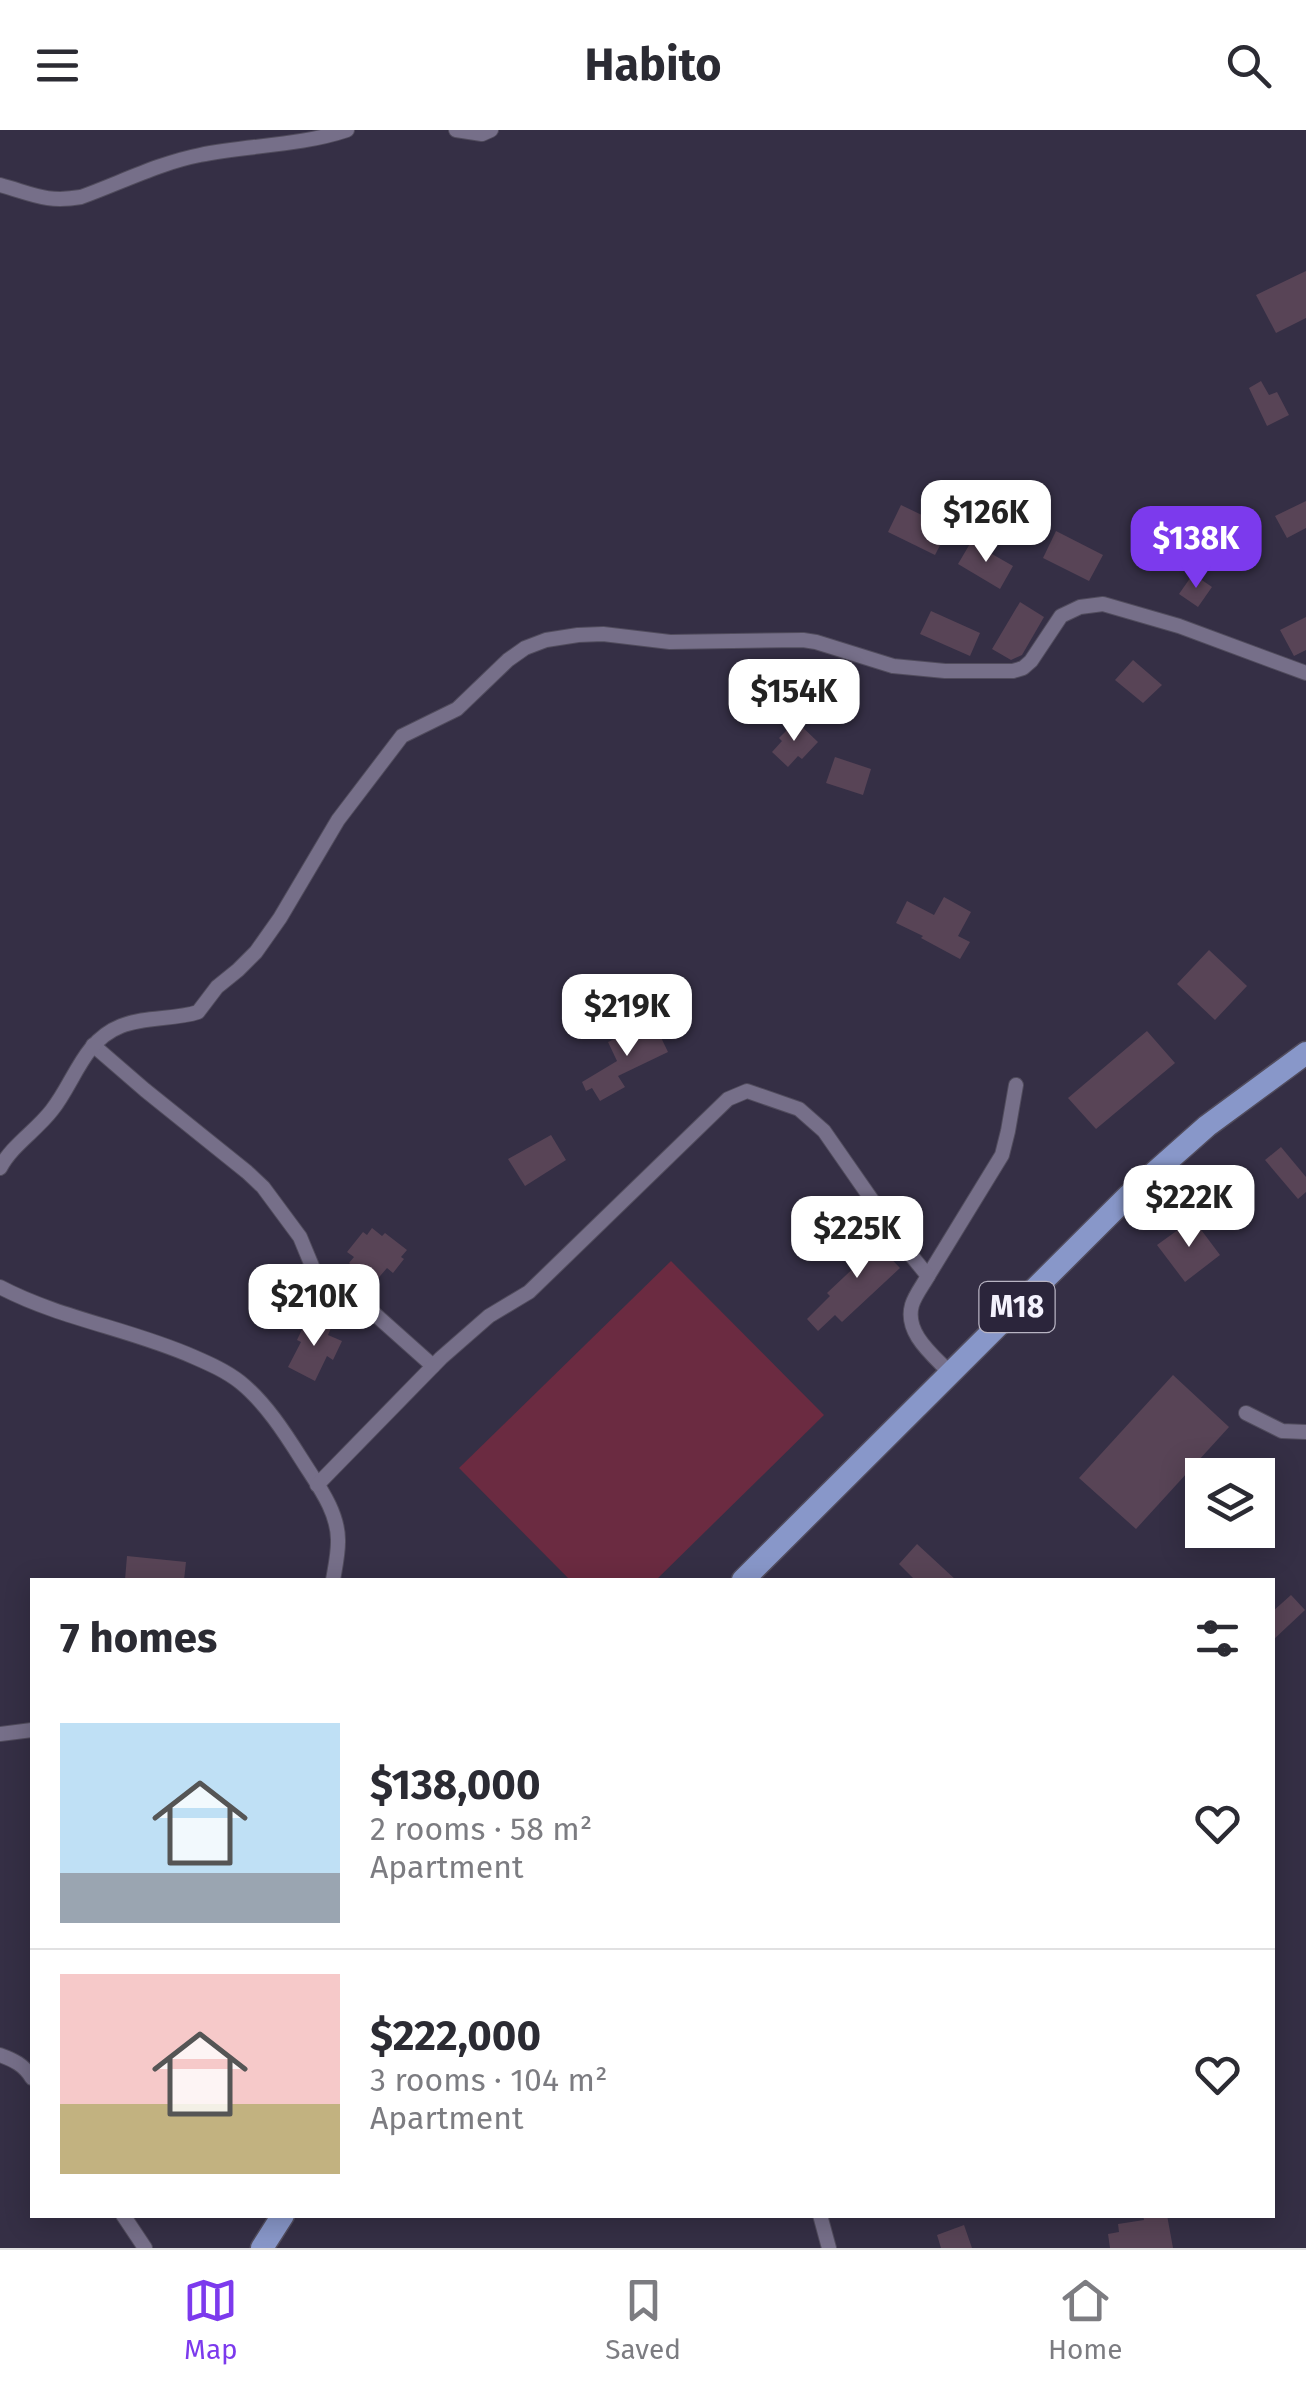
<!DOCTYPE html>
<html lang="en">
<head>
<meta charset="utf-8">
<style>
  :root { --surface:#fff; --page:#f2f2f3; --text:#2b2b33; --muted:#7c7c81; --line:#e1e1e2; --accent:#7c3aed }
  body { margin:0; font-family:"Fira Sans",sans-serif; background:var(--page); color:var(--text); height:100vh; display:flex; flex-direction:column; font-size:38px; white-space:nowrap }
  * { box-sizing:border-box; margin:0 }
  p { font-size:32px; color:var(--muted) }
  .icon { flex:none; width:55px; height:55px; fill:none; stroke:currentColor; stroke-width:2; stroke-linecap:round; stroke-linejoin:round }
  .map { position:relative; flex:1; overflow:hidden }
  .panel { position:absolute; left:30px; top:1448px; width:1245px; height:640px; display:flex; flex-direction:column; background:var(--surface); border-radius:0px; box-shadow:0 5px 25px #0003 }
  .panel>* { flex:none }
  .tools { position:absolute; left:1185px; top:1328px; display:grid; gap:20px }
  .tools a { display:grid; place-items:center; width:90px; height:90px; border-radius:0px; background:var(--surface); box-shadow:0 5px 25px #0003; font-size:50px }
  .price { position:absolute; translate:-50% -85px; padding:0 22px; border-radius:20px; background:#fff; color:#222; font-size:32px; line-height:65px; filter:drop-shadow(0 2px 5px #0008) }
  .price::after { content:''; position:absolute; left:50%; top:60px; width:30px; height:22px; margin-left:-15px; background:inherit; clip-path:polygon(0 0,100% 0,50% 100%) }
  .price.current { background:var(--accent); color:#fff }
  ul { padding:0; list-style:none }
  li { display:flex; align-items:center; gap:30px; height:250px; padding:0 30px }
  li+li { border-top:2px solid var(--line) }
  li span { display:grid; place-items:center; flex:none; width:280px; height:200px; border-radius:0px; color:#555 }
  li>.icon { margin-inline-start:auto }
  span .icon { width:120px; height:120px; fill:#fffc; stroke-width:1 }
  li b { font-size:42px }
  h2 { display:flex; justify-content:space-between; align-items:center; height:120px; padding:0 30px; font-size:42px }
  header { display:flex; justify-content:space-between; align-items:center; height:130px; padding:0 30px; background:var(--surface); font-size:45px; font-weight:700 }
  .menu { display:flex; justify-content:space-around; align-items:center; height:140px; border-top:2px solid var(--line); background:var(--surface); font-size:28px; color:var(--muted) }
  .menu a { display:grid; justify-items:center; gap:5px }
  .menu .current { color:var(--accent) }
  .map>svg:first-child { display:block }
</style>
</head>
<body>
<header><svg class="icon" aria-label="menu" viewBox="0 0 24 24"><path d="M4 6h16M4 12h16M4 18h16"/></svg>Habito<svg class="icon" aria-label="search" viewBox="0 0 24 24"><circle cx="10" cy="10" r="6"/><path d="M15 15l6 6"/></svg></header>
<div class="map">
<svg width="1306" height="2118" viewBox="0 0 1306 2118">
  <rect width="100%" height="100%" fill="#352f45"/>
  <polygon fill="#6b2b41" points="671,1131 824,1285 656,1450 570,1450 459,1338"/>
  <g fill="#584456">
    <polygon points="1306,141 1306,188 1276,203 1256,165"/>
    <polygon points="1261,251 1269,265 1277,262 1289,285 1267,296 1249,258"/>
    <polygon points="965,353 993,363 982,394 954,383"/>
    <polygon points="1306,371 1306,398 1287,408 1275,386"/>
    <polygon points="901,375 949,398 935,425 888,402"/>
    <polygon points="1231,389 1252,424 1231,436 1211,403"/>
    <polygon points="1056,401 1103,425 1089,451 1043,428"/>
    <polygon points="971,412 1013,436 1000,459 958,434"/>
    <polygon points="1193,444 1212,457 1198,477 1179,464"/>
    <polygon points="1020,472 1044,487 1022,525 1011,530 992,519"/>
    <polygon points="931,481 980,503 970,526 920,504"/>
    <polygon points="1306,487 1306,520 1294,526 1280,500"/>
    <polygon points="1133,530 1162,555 1143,573 1115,550"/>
    <polygon points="796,591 818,612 802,629 798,626 788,637 772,622 782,611 779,608"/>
    <polygon points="835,627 871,639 863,665 826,653"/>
    <polygon points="944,767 971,782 958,806 970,812 960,829 921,808 923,806 896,793 907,771 934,785"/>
    <polygon points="1209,820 1247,856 1215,890 1177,854"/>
    <polygon points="653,891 668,922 618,946 625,957 600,971 592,958 586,961 582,952 617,931 608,912"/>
    <polygon points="1147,901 1175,933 1096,999 1068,968"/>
    <polygon points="551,1005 566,1030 525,1056 508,1029"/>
    <polygon points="1281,1017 1306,1047 1306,1062 1298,1069 1265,1030"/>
    <polygon points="1193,1089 1220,1125 1185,1152 1157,1115"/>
    <polygon points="870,1091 885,1110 878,1115 900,1138 842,1192 835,1185 818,1201 807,1189 830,1166 827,1163 878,1115 871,1120 856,1101"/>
    <polygon points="372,1098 382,1106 385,1103 407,1120 401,1127 404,1129 393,1143 387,1138 374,1153 349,1133 354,1127 347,1122 363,1102 367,1105"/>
    <polygon points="315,1188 332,1196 328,1205 342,1211 333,1230 327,1226 315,1251 288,1237 301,1212 297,1210 305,1193 311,1196"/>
    <polygon points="1173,1245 1229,1297 1136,1399 1079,1348"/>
    <polygon points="917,1414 956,1450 915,1450 899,1434"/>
    <polygon points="127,1426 186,1432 184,1450 125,1450"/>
    <polygon points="1291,1465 1305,1480 1272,1511 1272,1482"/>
    <polygon points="1143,2085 1167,2085 1173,2118 1110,2118 1108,2104 1119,2102 1118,2094 1144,2090"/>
    <polygon points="964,2095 972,2118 941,2118 937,2105"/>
  </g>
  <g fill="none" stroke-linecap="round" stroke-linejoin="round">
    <defs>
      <g id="minor">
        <polyline points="456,0 482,4 491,0"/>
        <path d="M0,55C33,64 46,73 81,67C120,53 159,33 200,25C249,15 299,16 347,0"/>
        <polyline points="93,915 145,960 247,1042 263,1057 300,1107 317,1148 325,1156 336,1164 368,1178 433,1236"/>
        <path d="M0,1038C12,1015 36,1001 52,980C75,951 83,911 121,896C146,886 174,890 198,882L217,857L238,840L256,822L280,788L338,690L402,606L457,579L508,530L525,518L546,510L578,505L603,504L670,512L803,510L816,512L893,536L945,541H1013L1023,538L1031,531L1061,486L1080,477L1103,474L1179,496L1306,543"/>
        <polyline points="928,1146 1002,1025 1008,1001 1016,955"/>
        <path d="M0,1157C61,1189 131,1199 194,1227C210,1234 226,1241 240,1252C265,1272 285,1303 302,1330C317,1354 339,1382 338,1412C338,1425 335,1438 333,1450"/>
        <polyline points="1246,1283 1282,1301 1306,1302"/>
        <path d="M317,1355L441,1228L489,1186L529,1162L728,969L747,961L799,979L824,1001L906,1119L928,1146C923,1155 915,1165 912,1175C904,1203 933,1225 950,1243"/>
        <polyline points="0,1604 32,1600"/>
        <path d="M0,1925C14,1930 24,1935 32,1948"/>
        <polyline points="123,2085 145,2118"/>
        <polyline points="820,2085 829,2118"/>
      </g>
      <g id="primary">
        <polyline points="743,1450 1128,1066 1207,996 1306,923"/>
        <polyline points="262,2118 283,2085"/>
      </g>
    </defs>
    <use href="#minor" stroke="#514c5d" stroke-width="16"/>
    <use href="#primary" stroke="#514c5d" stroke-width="25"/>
    <use href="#minor" stroke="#766f89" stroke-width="14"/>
    <use href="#primary" stroke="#8897c9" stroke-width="22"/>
  </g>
  <g text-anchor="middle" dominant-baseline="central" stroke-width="8" stroke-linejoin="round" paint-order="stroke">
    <rect fill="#2b253b" stroke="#b8b4c3" stroke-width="2.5" x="979.5" y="1152" width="75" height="50" rx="8"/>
    <g font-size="30" font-weight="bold" fill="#f4f2fd">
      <text x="1017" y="1177">M18</text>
    </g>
  </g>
</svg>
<div class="tools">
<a><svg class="icon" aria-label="layers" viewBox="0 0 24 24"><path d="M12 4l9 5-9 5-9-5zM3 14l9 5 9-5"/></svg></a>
</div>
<b class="price" style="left:986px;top:435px">$126K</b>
<b class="price current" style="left:1196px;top:461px">$138K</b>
<b class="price" style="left:794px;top:614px">$154K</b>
<b class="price" style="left:627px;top:929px">$219K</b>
<b class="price" style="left:1189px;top:1120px">$222K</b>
<b class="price" style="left:857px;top:1151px">$225K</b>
<b class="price" style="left:314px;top:1219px">$210K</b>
<section class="panel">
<h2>7 homes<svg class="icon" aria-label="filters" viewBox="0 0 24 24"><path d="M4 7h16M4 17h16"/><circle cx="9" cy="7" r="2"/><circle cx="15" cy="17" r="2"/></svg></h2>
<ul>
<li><span style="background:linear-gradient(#bfe0f5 75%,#9aa5b1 0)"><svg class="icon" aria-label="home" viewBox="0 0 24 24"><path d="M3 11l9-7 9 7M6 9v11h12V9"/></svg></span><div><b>$138,000</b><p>2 rooms · 58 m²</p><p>Apartment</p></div><svg class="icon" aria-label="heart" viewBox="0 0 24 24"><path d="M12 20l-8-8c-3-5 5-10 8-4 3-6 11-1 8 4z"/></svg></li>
<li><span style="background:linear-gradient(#f6c9c9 65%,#c2b280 0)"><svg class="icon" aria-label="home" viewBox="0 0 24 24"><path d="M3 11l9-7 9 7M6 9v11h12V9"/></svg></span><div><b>$222,000</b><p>3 rooms · 104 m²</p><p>Apartment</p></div><svg class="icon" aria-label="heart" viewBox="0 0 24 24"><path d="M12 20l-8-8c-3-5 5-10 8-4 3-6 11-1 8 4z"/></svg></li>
</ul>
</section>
</div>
<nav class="menu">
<a class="current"><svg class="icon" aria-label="map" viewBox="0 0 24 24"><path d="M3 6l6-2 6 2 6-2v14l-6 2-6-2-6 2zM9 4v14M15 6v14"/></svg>Map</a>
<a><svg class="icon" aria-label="saved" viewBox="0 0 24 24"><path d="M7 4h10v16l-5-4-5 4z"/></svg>Saved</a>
<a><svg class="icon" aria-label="home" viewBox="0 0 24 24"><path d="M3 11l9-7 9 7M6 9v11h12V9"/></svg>Home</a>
</nav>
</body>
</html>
